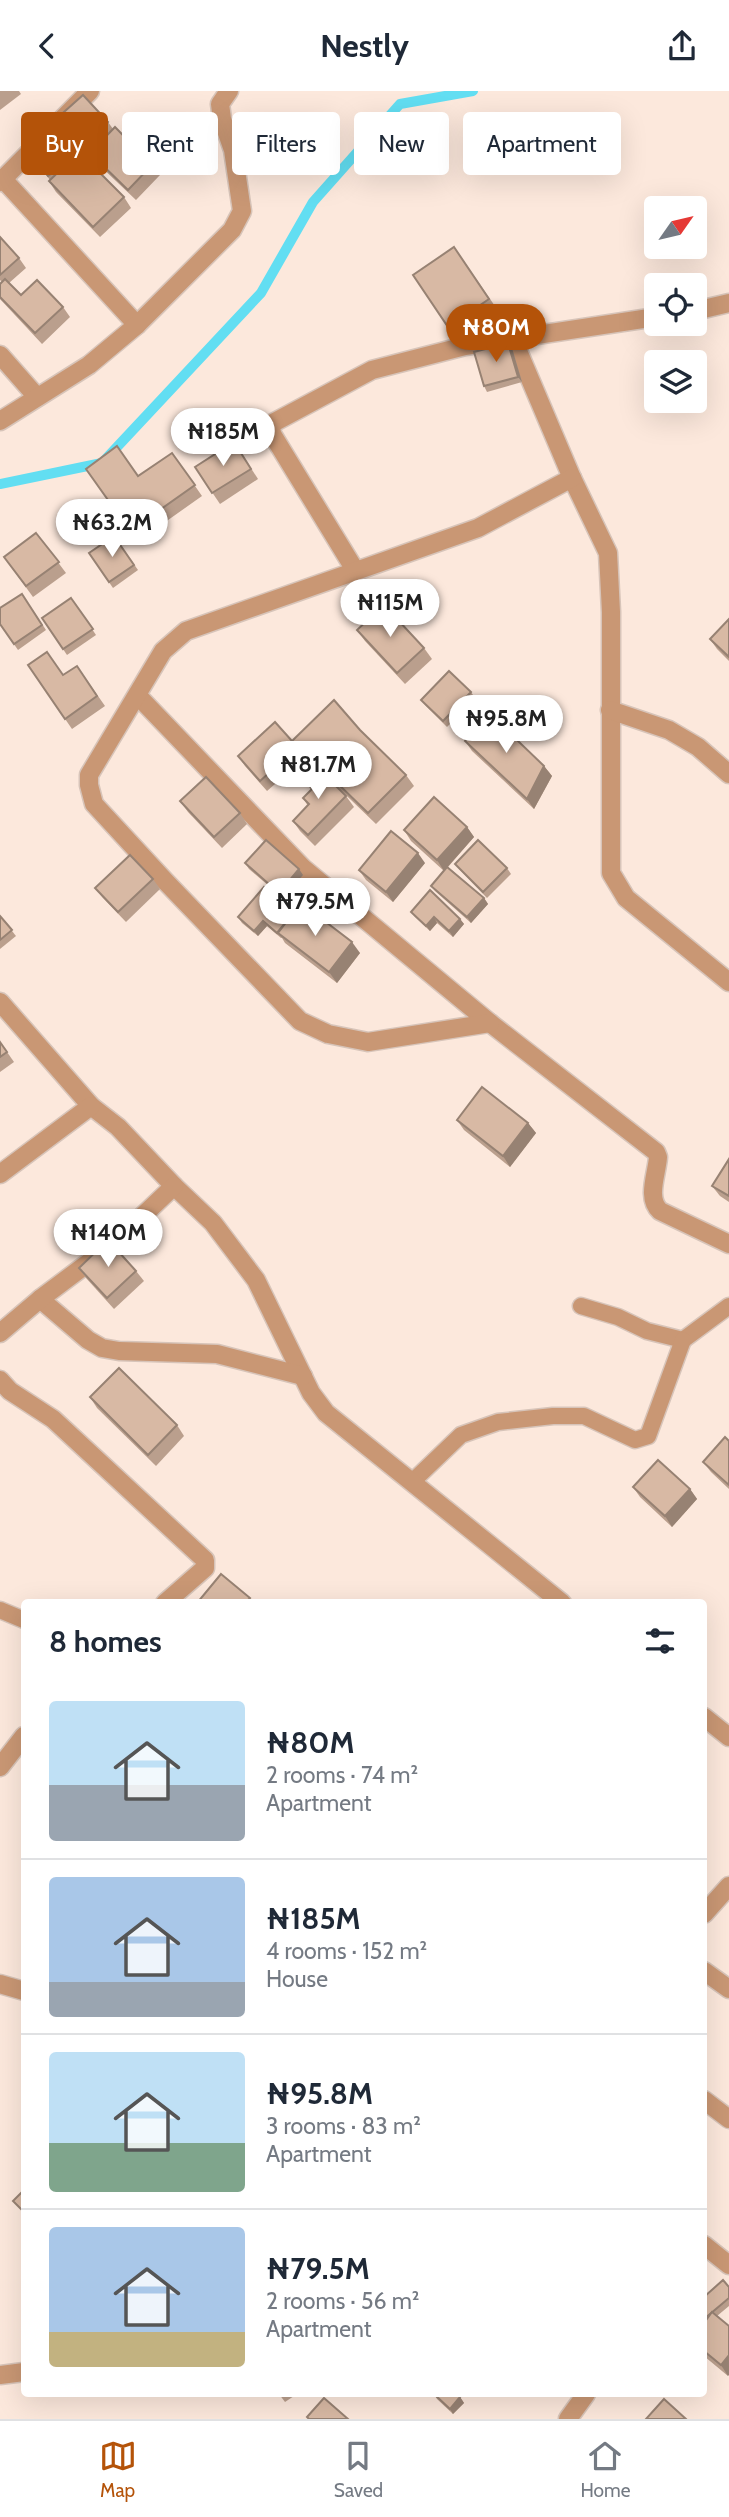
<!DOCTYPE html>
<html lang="en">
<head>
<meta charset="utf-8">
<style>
  :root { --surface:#fff; --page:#f2f2f3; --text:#1f2937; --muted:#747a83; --line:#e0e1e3; --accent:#b45309 }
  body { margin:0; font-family:Cabin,sans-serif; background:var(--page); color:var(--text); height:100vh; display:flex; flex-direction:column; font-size:26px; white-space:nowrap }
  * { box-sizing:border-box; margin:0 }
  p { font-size:23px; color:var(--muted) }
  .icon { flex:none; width:38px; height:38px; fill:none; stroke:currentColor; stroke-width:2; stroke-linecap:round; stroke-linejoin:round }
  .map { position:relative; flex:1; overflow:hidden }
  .details { position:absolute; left:21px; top:1508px; width:686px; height:798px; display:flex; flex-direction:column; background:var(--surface); border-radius:7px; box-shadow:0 7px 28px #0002 }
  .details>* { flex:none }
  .top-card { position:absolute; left:21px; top:21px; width:688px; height:63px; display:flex; gap:14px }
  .needle { width:46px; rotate:56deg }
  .fabs { position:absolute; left:644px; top:105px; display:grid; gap:14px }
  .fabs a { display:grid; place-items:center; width:63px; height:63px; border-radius:7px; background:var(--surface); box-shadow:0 7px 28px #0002; font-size:35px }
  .price { position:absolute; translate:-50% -60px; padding:0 16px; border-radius:24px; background:#fff; color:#222; font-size:23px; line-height:46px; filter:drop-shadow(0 2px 4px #0008) }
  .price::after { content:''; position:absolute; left:50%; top:42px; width:21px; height:16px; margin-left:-10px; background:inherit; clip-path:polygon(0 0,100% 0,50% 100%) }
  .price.on { background:var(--accent); color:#fff }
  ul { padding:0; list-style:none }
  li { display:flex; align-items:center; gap:21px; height:175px; padding:0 28px }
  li+li { border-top:2px solid var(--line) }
  li span { display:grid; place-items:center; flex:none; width:196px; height:140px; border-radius:7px; color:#555 }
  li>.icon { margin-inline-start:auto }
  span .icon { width:84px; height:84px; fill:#fffc; stroke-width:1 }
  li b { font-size:30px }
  h2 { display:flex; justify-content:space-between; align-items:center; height:84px; padding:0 28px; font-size:30px }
  .pill { padding:0 24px; border-radius:7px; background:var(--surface); box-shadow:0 7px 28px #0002; font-size:24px; line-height:63px }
  .pill.on { background:var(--accent); color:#fff }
  header { display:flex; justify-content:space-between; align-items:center; height:91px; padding:0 28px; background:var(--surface); font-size:32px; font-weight:700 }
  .tab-bar { display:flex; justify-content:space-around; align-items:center; height:98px; border-top:2px solid var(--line); background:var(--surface); font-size:19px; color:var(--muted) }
  .tab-bar a { display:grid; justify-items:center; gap:4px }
  .tab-bar .on { color:var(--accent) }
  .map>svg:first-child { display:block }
</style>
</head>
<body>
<header><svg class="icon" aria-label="back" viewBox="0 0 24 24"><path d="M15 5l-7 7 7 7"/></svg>Nestly<svg class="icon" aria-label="share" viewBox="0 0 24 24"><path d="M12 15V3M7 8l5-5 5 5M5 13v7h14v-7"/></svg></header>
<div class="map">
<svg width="729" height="2328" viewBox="0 0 729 2328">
  <rect width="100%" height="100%" fill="#fce8dc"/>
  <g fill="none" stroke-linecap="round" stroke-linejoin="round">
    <polyline stroke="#62def2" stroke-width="10" points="0,393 102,372 261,202 313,111 400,13 473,0"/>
    <defs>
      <g id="service">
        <polyline points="581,1215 618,1226 647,1240 683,1249 729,1215"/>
        <polyline points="412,1391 461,1344 498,1331 553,1325 584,1325 635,1349 648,1345 683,1249"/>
        <polyline points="0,1519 24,1529"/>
      </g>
      <g id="minor">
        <polyline points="3,88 137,234"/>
        <polyline points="0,91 90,0"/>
        <polyline points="695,220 729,212"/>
        <polyline points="513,248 572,387 608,462 611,521 611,782 626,807 729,891"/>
        <polyline points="0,264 37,306"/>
        <polyline points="0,330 89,274 137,234 232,139 242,120 233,59 222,28 220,13 229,0"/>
        <polyline points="355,479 272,343 271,333 372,279 465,255 656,226"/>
        <path d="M138,605L303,777L490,932L656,1061L658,1066C657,1083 646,1107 660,1120L729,1153"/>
        <polyline points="610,619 669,639 698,656 729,683"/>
        <polyline points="0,911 91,1015 118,1036 174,1095 213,1132 256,1189 311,1302 326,1322 562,1512"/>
        <polyline points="490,932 368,951 328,943 300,930 166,791 94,713 89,694 89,684 163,560 186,540 478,437 572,387"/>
        <polyline points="0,1083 91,1015"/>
        <polyline points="40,1208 88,1249 102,1257 119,1260 217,1263 303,1285"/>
        <polyline points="0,1242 40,1208 112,1154 174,1095"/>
        <polyline points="0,1289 10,1300 53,1328 205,1469 205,1477 165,1512"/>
        <polyline points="704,1626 729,1646"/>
        <polyline points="0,1676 24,1645"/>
        <polyline points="704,1823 729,1795"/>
        <polyline points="704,1880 729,1898"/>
        <polyline points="0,1893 24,1900"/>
        <polyline points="704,2009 729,2028"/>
        <polyline points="704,2154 729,2174"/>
        <polyline points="0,2284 24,2281"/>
        <polyline points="568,2328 586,2303"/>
      </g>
    </defs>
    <use href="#service" stroke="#d7c4b9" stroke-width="19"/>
    <use href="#minor" stroke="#d7c4b9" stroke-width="21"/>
    <use href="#service" stroke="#c99774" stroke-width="16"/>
    <use href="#minor" stroke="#c99774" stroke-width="18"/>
  </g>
  <g fill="#ba9f8d">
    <polygon points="0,0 19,0 21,3 0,19"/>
    <polygon points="108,31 113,38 152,74 160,84 136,109 97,72 92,65 88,70 124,106 131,117 100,146 56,101 49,90 50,89 34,68 45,58 36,46"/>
    <polygon points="0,146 19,167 26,177 9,192 21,204 63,216 70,226 42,253 0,208 0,193 2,191 0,189"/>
    <polygon points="454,156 497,218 456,247 413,184"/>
    <polygon points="508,252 512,257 522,291 487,301 484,295"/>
    <polygon points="234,351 258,388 220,413 195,376"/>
    <polygon points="172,362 202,405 137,451 86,378 138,385"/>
    <polygon points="36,442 66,482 33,506 4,466"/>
    <polygon points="114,445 138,479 113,497 89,462"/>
    <polygon points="22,503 46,539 18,559 0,533"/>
    <polygon points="71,507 96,544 67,564 42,527"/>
    <polygon points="729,528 729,570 717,558 710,548"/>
    <polygon points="357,539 424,557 432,568 405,593 365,550"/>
    <polygon points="28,574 63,584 77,575 105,615 72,638"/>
    <polygon points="471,601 475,607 447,636 425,614 421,609"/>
    <polygon points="360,639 406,684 414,695 376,733 324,683 346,705 354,716 315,755 300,740 293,730 308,715 303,707 311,699 304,688 316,676 303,663 305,667 267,700 245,675 238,665 292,650"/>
    <polygon points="465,650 544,675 552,685 534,718 472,660"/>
    <polygon points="180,710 240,722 247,733 222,757 188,721"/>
    <polygon points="467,736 474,746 448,776 484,807 488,813 471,832 435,800 431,795 444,780 411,750 404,739"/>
    <polygon points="245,772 303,784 283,807 249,778"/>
    <polygon points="425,772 393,811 366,789 359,779"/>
    <polygon points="455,773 507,777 511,783 487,807 459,778"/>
    <polygon points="153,788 160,798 126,831 103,807 95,797"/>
    <polygon points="294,821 360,862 337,892 285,852 282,847 281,847 267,835 258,845 242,832 238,826"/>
    <polygon points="411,821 460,828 464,833 453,846 437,832 430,840 415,826"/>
    <polygon points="0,825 16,845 0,858"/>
    <polygon points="0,951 14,971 0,981"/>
    <polygon points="457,1029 528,1032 536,1042 510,1076 464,1039"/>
    <polygon points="729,1068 729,1111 720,1105 712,1095"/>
    <polygon points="79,1177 136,1180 144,1190 114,1218 86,1187"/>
    <polygon points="90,1306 177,1334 184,1345 156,1375 97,1317"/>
    <polygon points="729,1350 729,1398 711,1381 703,1371"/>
    <polygon points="633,1396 690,1398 697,1408 672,1436 640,1406"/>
    <polygon points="729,2196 729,2215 717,2225 728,2285 704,2265 704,2206"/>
    <polygon points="279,2303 292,2303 294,2305 285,2311"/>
    <polygon points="434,2303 460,2306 464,2312 453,2323 437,2308"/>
  </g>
  <g fill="#978273">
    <polygon points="508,252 512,257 522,291 518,286"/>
    <polygon points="544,675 552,685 534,718 527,708"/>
    <polygon points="467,736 474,746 444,780 437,769"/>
    <polygon points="418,762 425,772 393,811 386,801"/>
    <polygon points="299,778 303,784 283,807 279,802"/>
    <polygon points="484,807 488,813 471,832 467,826"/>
    <polygon points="434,826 437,832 430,840 426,835"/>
    <polygon points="460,828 464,833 453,846 449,840"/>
    <polygon points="263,830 267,835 258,845 254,840"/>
    <polygon points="352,851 360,862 337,892 329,881"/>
    <polygon points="528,1032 536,1042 510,1076 503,1065"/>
    <polygon points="690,1398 697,1408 672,1436 665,1425"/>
    <polygon points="250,1507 253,1512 245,1512"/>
    <polygon points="729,2264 729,2284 728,2285 721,2274"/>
    <polygon points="460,2306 464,2312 453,2323 450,2318"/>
  </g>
  <g fill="#d8b9a4" stroke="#978273" stroke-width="2">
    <polygon points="83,4 108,31 79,61 124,106 93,136 49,90 72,68 48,85 34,68 46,57 36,46"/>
    <polygon points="115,36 152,74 128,99 90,62"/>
    <polygon points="0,146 19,167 0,184"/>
    <polygon points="454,156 489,208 448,236 413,184"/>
    <polygon points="5,188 21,204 37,189 63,216 35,242 0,206 0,193"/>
    <polygon points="508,252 518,286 484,295 474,261"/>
    <polygon points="234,351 251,378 212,402 195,376"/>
    <polygon points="117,355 138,385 172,362 195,394 130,440 86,378"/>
    <polygon points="36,442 59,471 26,495 4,466"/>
    <polygon points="114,445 134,474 109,491 89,462"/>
    <polygon points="22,503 42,534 14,553 0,533 0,517"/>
    <polygon points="71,507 93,538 63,558 42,527"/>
    <polygon points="384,514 424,557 397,582 357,539"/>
    <polygon points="729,528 729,566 710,548"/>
    <polygon points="47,561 63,584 77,575 97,605 65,628 28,574"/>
    <polygon points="449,580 471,601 443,630 421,609"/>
    <polygon points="334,609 360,639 406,684 368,722 296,652 298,656 260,690 238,665 275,631 292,650"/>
    <polygon points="490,623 544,675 527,708 465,650"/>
    <polygon points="316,675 346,705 308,744 293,730 309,713 303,707 313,697 304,688"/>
    <polygon points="206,686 240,722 214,746 180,710"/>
    <polygon points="434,706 467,736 437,769 404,739"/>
    <polygon points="391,740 418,762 386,801 359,779"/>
    <polygon points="266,749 299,778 279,802 245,772"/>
    <polygon points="478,749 507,777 483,801 455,773"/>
    <polygon points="130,764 153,788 118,821 95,797"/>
    <polygon points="447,776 484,807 467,826 431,795"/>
    <polygon points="264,796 294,821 277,842 263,830 254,840 238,826"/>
    <polygon points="430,799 460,828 449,840 434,826 426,835 411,821"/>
    <polygon points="301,812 352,851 329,881 278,842"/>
    <polygon points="0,825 12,839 0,849"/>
    <polygon points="0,951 7,961 0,966"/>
    <polygon points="482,996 528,1032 503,1065 457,1029"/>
    <polygon points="729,1068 729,1105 712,1095"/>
    <polygon points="108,1149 136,1180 107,1207 79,1177"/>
    <polygon points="119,1277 177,1334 148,1364 90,1306"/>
    <polygon points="725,1346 729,1350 729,1394 703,1371"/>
    <polygon points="658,1369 690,1398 665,1425 633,1396"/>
    <polygon points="221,1483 250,1507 245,1512 197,1512"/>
    <polygon points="23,2100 24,2102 24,2121 13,2110"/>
    <polygon points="723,2189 729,2196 729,2207 704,2228 704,2206"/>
    <polygon points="712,2221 729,2235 729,2264 721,2274 704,2260 704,2232"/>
    <polygon points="434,2303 457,2303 460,2306 450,2318"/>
    <polygon points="324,2307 348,2328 309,2328 307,2326"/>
    <polygon points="664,2308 686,2328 646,2328"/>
  </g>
</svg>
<div class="fabs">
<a><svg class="needle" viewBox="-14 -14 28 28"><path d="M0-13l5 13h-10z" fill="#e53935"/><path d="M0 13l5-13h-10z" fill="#747a83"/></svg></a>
<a><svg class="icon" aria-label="locate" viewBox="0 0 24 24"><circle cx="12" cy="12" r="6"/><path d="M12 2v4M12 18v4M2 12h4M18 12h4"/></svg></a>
<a><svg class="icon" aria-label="layers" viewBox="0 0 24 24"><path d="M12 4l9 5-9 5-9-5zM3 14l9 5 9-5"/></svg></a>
</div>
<b class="price on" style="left:496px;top:273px">₦80M</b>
<b class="price" style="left:223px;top:377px">₦185M</b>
<b class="price" style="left:112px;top:468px">₦63.2M</b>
<b class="price" style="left:390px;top:548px">₦115M</b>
<b class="price" style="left:506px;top:664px">₦95.8M</b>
<b class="price" style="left:318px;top:710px">₦81.7M</b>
<b class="price" style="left:315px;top:847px">₦79.5M</b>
<b class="price" style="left:108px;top:1178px">₦140M</b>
<div class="top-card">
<a class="pill on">Buy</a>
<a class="pill">Rent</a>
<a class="pill">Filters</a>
<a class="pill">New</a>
<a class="pill">Apartment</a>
</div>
<section class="details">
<h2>8 homes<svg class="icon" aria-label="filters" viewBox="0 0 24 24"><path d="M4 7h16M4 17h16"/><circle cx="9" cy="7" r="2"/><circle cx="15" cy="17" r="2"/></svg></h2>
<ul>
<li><span style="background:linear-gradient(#bfe0f5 60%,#9aa5b1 0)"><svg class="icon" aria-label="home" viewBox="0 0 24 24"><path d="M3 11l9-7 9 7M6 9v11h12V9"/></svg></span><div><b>₦80M</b><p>2 rooms · 74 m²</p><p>Apartment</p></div></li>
<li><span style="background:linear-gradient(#a9c7e8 75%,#9aa5b1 0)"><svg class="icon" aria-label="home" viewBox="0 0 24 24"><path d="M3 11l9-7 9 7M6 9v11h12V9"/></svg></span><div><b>₦185M</b><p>4 rooms · 152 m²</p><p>House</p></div></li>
<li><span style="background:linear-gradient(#bfe0f5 65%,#7fa58c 0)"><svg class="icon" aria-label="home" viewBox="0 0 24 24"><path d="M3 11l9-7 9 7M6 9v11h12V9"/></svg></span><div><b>₦95.8M</b><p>3 rooms · 83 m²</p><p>Apartment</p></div></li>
<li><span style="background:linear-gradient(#a9c7e8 75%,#c2b280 0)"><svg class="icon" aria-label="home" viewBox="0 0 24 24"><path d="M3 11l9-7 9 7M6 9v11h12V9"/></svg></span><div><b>₦79.5M</b><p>2 rooms · 56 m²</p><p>Apartment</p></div></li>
</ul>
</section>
</div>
<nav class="tab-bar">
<a class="on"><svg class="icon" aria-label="map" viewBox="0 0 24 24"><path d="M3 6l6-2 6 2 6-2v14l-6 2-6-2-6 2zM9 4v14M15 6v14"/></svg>Map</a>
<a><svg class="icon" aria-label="saved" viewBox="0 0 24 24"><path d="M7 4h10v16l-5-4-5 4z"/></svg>Saved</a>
<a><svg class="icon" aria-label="home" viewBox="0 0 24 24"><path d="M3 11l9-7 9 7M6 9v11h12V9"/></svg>Home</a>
</nav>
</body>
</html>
